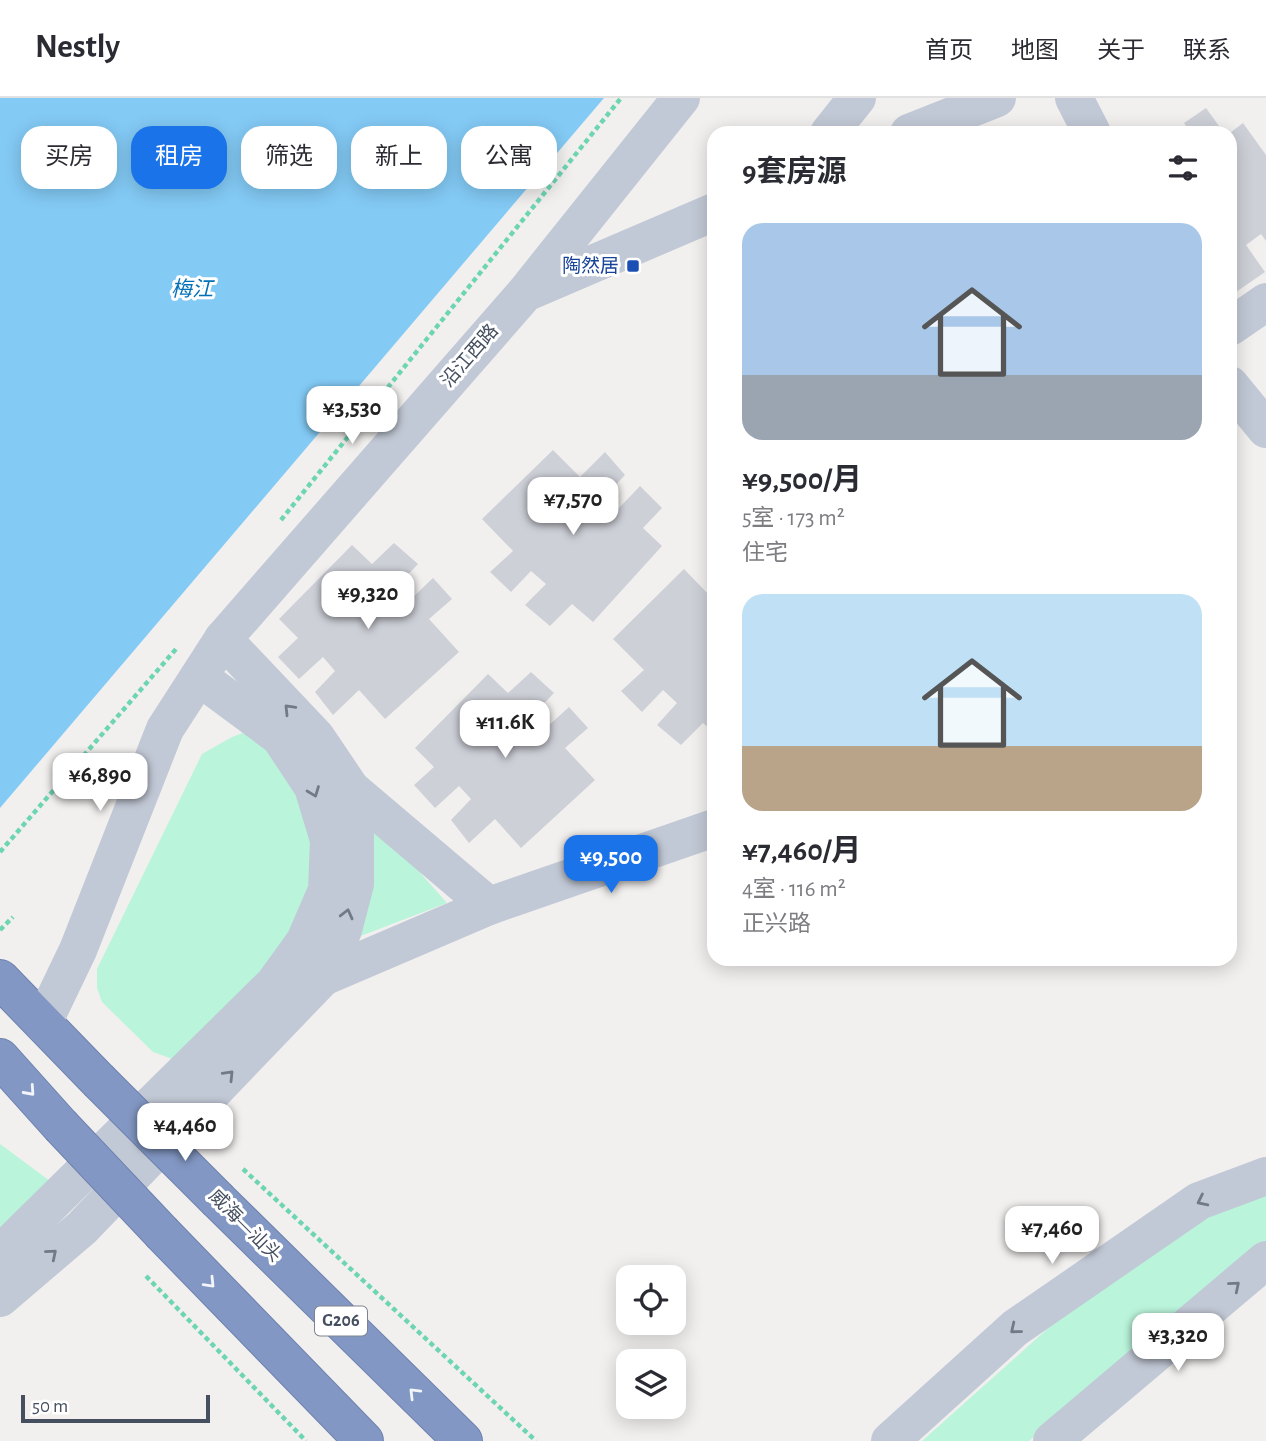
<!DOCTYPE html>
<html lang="zh">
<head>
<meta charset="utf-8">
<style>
  :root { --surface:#fff; --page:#f2f2f3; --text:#2b2b33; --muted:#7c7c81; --line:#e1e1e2; --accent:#1a73e8 }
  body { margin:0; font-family:"Alegreya Sans","Noto Sans SC",sans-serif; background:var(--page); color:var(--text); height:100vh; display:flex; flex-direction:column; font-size:26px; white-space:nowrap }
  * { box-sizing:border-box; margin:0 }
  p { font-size:23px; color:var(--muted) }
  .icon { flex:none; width:38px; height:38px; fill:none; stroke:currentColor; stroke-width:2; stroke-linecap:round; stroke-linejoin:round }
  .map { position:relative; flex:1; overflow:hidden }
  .side { position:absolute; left:707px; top:28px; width:530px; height:840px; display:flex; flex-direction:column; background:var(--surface); border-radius:21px; box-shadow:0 4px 18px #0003 }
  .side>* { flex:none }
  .hud { position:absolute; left:21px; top:28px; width:581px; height:63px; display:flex; gap:14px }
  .tools { position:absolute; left:616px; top:1167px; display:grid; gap:14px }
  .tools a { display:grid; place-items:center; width:70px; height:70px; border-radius:14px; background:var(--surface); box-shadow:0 4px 18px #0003; font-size:35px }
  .scale { position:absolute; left:21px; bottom:18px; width:189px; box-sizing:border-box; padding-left:7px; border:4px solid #454f5f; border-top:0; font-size:19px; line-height:24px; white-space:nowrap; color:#454f5f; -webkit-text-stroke:5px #fff; paint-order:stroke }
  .price { position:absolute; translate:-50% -60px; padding:0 16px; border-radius:14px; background:#fff; color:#222; font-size:23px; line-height:46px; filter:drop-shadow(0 2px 4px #0008) }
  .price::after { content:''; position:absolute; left:50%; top:42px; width:21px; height:16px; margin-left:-10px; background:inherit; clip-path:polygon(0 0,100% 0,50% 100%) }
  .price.active { background:var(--accent); color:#fff }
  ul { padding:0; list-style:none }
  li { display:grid; align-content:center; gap:14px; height:371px; padding:0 35px }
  li span { display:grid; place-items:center; height:217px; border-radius:21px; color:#555 }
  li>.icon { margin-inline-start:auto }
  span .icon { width:126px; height:126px; fill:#fffc; stroke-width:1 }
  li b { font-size:30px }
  h2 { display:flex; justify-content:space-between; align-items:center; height:84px; padding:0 35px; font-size:30px }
  .tag { padding:0 24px; border-radius:21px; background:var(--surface); box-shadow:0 4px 18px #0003; font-size:24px; line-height:63px }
  .tag.active { background:var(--accent); color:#fff }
  header { display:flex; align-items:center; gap:42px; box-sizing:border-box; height:98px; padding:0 35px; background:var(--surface); border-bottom:2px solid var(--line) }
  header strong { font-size:33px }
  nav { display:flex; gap:38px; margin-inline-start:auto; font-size:24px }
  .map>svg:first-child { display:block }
</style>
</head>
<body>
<header>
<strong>Nestly</strong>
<nav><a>首页</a><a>地图</a><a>关于</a><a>联系</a></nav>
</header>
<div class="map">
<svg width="1266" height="1343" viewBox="0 0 1266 1343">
  <rect width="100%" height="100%" fill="#f2f0ef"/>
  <g fill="#baf4da">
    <polygon points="256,630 313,688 313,826 175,962 153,954 102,904 97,890 97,871 202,656 232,639"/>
    <polygon points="373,722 447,805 358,839"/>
    <polygon points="0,1046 54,1086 0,1138"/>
    <polygon points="1266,1091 1266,1145 1029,1343 922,1343 1083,1199 1188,1129"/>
  </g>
  <polygon fill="#83caf5" points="0,0 604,0 0,710"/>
  <g fill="#ced0d8">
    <polygon points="1206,10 1224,35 1191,35 1184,25"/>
    <polygon points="1243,25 1266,57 1266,143 1261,136 1246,147 1265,174 1236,194 1230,186 1230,35"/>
    <polygon points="553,352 580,379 605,354 625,377 605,398 618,411 640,388 662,410 643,430 662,448 593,524 572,506 550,528 525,507 546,486 531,473 511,494 490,474 513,453 482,421"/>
    <polygon points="394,445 418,466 398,487 411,501 433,480 452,501 429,521 459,554 385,621 359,592 333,617 315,594 335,573 323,559 299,581 278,559 298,540 279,521 352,447 372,466"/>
    <polygon points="684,471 711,499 714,496 714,635 703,625 681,647 657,627 677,605 663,592 642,614 621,593 644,572 613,541"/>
    <polygon points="531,574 554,595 534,616 547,629 569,609 588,630 565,650 595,682 521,750 495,721 469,745 451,722 471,701 459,688 435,710 414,687 434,669 415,650 488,576 508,595"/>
  </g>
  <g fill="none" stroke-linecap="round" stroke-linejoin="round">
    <defs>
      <g id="highway">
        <polyline points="0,881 98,982"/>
        <polyline points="0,960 60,1027"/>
        <polyline points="219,1103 463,1343"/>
        <polyline points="163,1136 364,1343"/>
      </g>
    </defs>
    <use href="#highway" stroke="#6e82af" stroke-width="40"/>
    <g stroke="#6ed5b4" stroke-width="4.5" stroke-dasharray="5 3.5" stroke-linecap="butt">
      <polyline points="281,422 621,0"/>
      <polyline points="0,754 176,551"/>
      <polyline points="0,832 13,819"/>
      <polyline points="243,1071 536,1343"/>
      <polyline points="146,1178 306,1343"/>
    </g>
    <g stroke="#c2c9d6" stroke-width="38">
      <polyline points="1074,0 1092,35"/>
      <polyline points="829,35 857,0"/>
      <polyline points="909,35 997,0"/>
      <polyline points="532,192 714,114"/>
      <polyline points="1230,229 1266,204"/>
      <polyline points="1230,287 1266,331"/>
      <polyline points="489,808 714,730"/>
      <polyline points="323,879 489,808 351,691"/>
      <polyline points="43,925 78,852 165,631 223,541 526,194 681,0"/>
      <polyline points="0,1156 274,886 305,843 327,792 329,742 313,689 280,639 199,579"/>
      <polyline points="0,1200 82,1130 323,879 343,832 355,786 355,738 351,691 316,639 223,541"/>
      <polyline points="890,1343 1015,1230 1199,1103 1266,1078"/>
      <polyline points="1052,1343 1266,1162"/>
    </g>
    <use href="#highway" stroke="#8297c3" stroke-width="38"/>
    <defs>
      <g id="highway-bridge">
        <polyline points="98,982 219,1103"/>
        <polyline points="60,1027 163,1136"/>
      </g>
    </defs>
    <use href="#highway-bridge" stroke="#6e82af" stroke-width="40" stroke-linecap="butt"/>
    <use href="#highway-bridge" stroke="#8297c3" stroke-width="38"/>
  </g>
  <defs><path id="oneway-chevron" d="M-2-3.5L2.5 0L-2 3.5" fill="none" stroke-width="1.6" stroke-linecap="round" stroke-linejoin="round" transform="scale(1.75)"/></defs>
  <g stroke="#717a89">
    <use href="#oneway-chevron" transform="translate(289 611) rotate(-134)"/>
    <use href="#oneway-chevron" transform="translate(314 694) rotate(69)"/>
    <use href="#oneway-chevron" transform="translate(347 816) rotate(-76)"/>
    <use href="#oneway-chevron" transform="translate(229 977) rotate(-46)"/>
    <use href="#oneway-chevron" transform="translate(1202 1103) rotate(154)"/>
    <use href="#oneway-chevron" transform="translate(52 1156) rotate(-40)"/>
    <use href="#oneway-chevron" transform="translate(1235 1188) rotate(-40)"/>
    <use href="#oneway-chevron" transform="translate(1015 1231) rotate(141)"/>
  </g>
  <g stroke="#f2f5f9">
    <use href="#oneway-chevron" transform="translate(30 993) rotate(48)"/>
    <use href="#oneway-chevron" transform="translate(210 1185) rotate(46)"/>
    <use href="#oneway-chevron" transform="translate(414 1295) rotate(-135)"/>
  </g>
  <rect fill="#1a4fb4" stroke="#fff" stroke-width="2.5" x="626" y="161" width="14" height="14" rx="3.5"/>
  <g text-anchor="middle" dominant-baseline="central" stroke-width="6" stroke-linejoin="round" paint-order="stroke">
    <rect fill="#fff" stroke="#7d848f" stroke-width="2" x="315" y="1208.5" width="52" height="29" rx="5"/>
    <g font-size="18" font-weight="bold" fill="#454f5f">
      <text x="341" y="1223">G206</text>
    </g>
    <g font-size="19" fill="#164399" stroke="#fff" text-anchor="end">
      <text x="619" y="168">陶然居</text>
    </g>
    <g font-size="19" fill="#454f5f" stroke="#fff">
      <text transform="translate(470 258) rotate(-49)">沿江西路</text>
      <text transform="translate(245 1128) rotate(45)">威海—汕头</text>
    </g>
    <g font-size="21" font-style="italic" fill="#0072b7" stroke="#fff">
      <text x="192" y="191">梅江</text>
    </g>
  </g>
</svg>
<div class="tools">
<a><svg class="icon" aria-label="locate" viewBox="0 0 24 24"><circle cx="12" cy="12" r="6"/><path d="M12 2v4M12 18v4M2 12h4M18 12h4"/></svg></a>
<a><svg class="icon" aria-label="layers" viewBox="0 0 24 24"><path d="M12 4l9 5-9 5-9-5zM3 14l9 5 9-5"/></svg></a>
</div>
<div class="scale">50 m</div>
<b class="price" style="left:352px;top:348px">¥3,530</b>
<b class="price" style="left:573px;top:439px">¥7,570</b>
<b class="price" style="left:368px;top:533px">¥9,320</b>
<b class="price" style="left:505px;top:662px">¥11.6K</b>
<b class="price" style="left:100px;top:715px">¥6,890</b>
<b class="price active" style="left:611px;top:797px">¥9,500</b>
<b class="price" style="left:185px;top:1065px">¥4,460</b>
<b class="price" style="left:1052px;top:1168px">¥7,460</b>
<b class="price" style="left:1178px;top:1275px">¥3,320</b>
<div class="hud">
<a class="tag">买房</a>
<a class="tag active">租房</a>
<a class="tag">筛选</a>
<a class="tag">新上</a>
<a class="tag">公寓</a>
</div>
<section class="side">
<h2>9套房源<svg class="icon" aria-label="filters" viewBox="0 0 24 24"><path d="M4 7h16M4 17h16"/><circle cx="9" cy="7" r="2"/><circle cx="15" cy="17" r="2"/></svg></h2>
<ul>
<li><span style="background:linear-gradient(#a9c7e8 70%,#9aa5b1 0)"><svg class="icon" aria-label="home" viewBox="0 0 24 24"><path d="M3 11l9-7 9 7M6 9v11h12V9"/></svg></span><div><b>¥9,500/月</b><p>5室 · 173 m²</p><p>住宅</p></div></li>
<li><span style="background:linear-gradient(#bfe0f5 70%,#b9a48a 0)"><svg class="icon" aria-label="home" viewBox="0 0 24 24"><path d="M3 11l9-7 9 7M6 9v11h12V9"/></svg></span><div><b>¥7,460/月</b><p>4室 · 116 m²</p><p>正兴路</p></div></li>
</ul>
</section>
</div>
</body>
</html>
